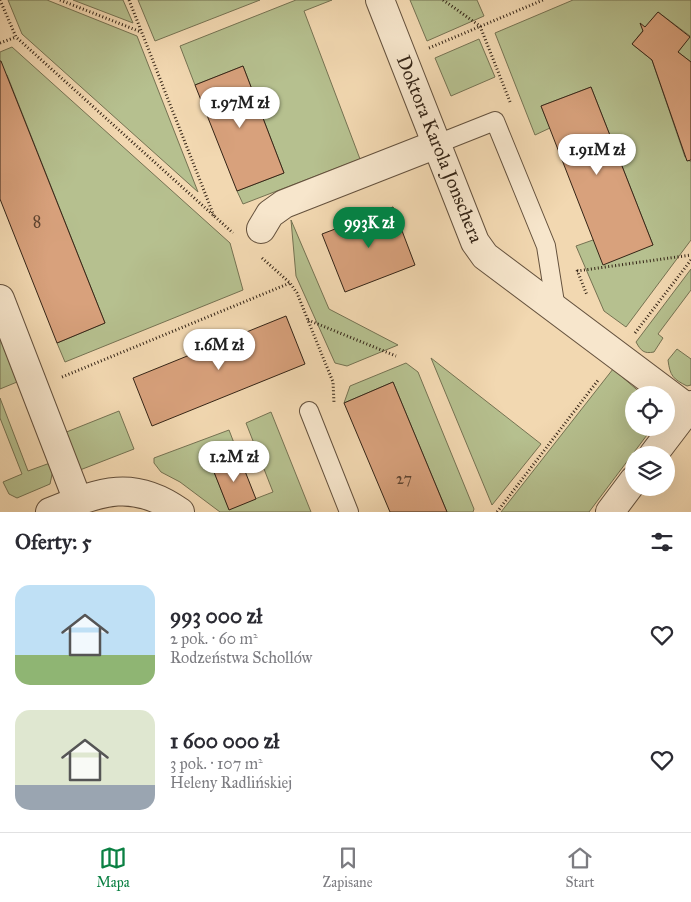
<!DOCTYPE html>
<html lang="pl">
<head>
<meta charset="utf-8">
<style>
  :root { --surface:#fff; --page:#f7f7f7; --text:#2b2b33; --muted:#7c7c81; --line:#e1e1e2; --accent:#0b8043 }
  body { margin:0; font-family:"IM FELL Great Primer",serif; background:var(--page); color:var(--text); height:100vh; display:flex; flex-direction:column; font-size:19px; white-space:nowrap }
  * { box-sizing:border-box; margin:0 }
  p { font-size:16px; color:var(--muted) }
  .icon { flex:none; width:28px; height:28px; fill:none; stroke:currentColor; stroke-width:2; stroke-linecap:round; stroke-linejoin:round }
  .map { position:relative; height:512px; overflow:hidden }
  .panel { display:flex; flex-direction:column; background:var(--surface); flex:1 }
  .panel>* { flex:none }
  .controls { position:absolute; left:625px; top:386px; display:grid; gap:10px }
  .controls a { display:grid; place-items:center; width:50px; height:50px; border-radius:50%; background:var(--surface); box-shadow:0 5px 20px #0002; font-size:25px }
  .price { position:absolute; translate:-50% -42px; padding:0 11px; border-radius:18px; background:#fff; color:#222; font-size:16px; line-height:32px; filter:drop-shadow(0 1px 2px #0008) }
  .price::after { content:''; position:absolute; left:50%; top:30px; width:15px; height:11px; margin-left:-8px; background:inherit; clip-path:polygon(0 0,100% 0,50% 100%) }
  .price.on { background:var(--accent); color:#fff }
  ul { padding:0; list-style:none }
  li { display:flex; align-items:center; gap:15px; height:125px; padding:0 15px }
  li span { display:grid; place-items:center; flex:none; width:140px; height:100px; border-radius:15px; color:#555 }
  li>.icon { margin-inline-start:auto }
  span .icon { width:60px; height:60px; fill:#fffc; stroke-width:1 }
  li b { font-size:21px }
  h2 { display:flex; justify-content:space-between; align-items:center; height:60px; padding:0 15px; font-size:21px }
  .dock { display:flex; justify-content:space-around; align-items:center; height:70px; border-top:1px solid var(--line); background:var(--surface); font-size:14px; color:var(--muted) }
  .dock a { display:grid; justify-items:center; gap:2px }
  .dock .on { color:var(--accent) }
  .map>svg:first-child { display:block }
</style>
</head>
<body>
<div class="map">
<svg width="691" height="512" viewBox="0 0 691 512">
  <rect width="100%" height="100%" fill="#f2d8b1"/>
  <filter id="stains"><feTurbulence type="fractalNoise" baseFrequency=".004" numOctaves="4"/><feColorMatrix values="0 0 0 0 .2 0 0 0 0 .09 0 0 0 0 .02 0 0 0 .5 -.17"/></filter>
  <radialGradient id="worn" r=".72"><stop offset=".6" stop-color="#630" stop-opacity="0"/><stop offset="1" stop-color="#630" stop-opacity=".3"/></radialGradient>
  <g fill="#b6c08f" stroke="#757252">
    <polygon points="8,0 47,0 137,36 198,192 22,34"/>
    <polygon points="73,0 123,0 133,23"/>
    <polygon points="138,0 260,0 155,41"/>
    <polygon points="296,0 332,0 304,11 360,159 243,204 237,191 284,173 243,66 195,85 180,46"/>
    <polygon points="410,0 477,0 484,16 427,41"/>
    <polygon points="573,0 691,0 691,62 678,52 690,36 658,12 632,44 652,60 685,157 691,162 691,240 626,327 604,311 576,246 593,240 653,245 591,87 541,106 550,128 535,135 495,33"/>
    <polygon points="479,39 495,77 451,96 435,58"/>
    <polygon points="12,47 230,243 243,290 65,362 57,343 105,323 7,75 0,77 0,52"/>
    <polygon points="291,220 329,309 398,345 347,366 335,363 296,276"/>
    <path d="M691,269V290L658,334L663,338L654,352C644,354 641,351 636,342Z"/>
    <polygon points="0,338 17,382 0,389"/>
    <path d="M677,349L691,359V385L687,386C673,379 670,376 668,360Z"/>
    <polygon points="431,358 541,444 492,505"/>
    <polygon points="406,363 418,372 474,509 473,512 447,512 393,382 344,403 350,386"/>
    <polygon points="613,369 643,395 634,395 634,428 651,428 650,431 589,512 501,512"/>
    <polygon points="0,398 28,471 50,463 53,470 50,484 17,498 9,494 3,482 22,474 0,418"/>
    <polygon points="119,411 134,449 80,470 64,433"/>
    <polygon points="271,412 311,512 220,512 180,482 161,472 154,463 154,458 229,430 239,456 212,467 229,509 273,492 246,423"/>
  </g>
  <g fill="#d8a17c" stroke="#342416">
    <polygon points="658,12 690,37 678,52 691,62 691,160 687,161 652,60 632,44 643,31 640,23 645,27"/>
    <polygon points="0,61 1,61 105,323 57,343 0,199"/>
    <polygon points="243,66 284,173 237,191 195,85"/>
    <polygon points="591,87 653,245 603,265 541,106"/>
    <polygon points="393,207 415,265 345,292 322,234"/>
    <polygon points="286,316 305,364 152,426 133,378"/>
    <polygon points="393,382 447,512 390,512 344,403"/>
    <polygon points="239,456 256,499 229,510 212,467"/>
  </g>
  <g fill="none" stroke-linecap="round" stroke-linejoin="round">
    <defs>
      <g id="service">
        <polyline points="437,144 495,121 546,246 556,309"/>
        <polyline points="309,411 349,512"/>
      </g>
      <g id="minor">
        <polyline points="380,0 475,242 485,256 689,409"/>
        <polyline points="261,229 270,214 284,204 437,144"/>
        <polyline points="0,299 78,501"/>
        <polyline points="653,455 691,405"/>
        <path d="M50,512C100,492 132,478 180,512"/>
        <polyline points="610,512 634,480"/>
      </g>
    </defs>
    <use href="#service" stroke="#64513d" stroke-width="20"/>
    <use href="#minor" stroke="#64513d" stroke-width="30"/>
    <g stroke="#342416" stroke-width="3" stroke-dasharray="1 2.5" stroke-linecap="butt">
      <polyline points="0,0 16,37 233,233"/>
      <polyline points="60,0 141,32"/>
      <polyline points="129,0 214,216"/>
      <polyline points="443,0 480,26 510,102"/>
      <polyline points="0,43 16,37"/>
      <polyline points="429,48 543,0"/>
      <polyline points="262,258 290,283 297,293 333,382 334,403"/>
      <polyline points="577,270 587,295"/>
      <polyline points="577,271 691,255"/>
      <polyline points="308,320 396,356"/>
      <polyline points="635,333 691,260"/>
      <polyline points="62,377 290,283"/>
      <polyline points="497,512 599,379"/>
    </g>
    <use href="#service" stroke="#f7e6cc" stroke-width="18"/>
    <use href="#minor" stroke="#f7e6cc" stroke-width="28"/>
  </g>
  <g text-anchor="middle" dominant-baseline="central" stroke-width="4.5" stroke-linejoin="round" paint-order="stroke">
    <g font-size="16" fill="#5d4330">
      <text x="37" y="221">8</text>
      <text x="404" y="478">27</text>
    </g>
    <g font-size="19" fill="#342416" stroke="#f7e6cc">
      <text transform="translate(440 149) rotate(68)">Doktora Karola Jonschera</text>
    </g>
  </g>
  <rect width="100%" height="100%" filter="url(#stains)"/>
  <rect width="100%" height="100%" fill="url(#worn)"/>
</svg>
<div class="controls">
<a><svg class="icon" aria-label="locate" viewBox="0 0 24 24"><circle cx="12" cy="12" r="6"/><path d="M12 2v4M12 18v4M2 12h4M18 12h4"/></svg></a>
<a><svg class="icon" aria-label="layers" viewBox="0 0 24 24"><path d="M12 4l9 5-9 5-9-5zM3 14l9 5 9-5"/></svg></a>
</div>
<b class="price" style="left:240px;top:129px">1.97M zł</b>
<b class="price" style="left:597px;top:176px">1.91M zł</b>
<b class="price on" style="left:369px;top:249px">993K zł</b>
<b class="price" style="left:219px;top:371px">1.6M zł</b>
<b class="price" style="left:234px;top:483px">1.2M zł</b>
</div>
<section class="panel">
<h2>Oferty: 5<svg class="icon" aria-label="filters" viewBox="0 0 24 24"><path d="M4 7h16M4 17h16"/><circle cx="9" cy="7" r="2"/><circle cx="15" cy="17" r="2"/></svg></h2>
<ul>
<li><span style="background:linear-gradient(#bfe0f5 70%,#8fb573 0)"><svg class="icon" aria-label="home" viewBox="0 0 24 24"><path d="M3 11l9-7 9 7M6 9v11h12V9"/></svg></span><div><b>993 000 zł</b><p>2 pok. · 60 m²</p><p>Rodzeństwa Schollów</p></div><svg class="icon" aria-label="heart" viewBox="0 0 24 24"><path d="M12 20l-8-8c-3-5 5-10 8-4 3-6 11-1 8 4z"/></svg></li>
<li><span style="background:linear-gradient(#dfe7d0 75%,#9aa5b1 0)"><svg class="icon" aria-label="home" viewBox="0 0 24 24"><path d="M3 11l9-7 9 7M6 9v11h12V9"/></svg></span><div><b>1 600 000 zł</b><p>3 pok. · 107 m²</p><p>Heleny Radlińskiej</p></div><svg class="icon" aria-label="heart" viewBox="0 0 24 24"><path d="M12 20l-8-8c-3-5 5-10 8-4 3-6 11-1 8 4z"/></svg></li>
</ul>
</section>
<nav class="dock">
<a class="on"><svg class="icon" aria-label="map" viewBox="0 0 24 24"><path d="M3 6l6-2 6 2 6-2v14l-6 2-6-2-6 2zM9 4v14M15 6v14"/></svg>Mapa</a>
<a><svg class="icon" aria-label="saved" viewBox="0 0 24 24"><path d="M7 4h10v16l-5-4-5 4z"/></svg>Zapisane</a>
<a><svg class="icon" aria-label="home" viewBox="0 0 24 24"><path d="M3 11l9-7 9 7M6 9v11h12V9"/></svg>Start</a>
</nav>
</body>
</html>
